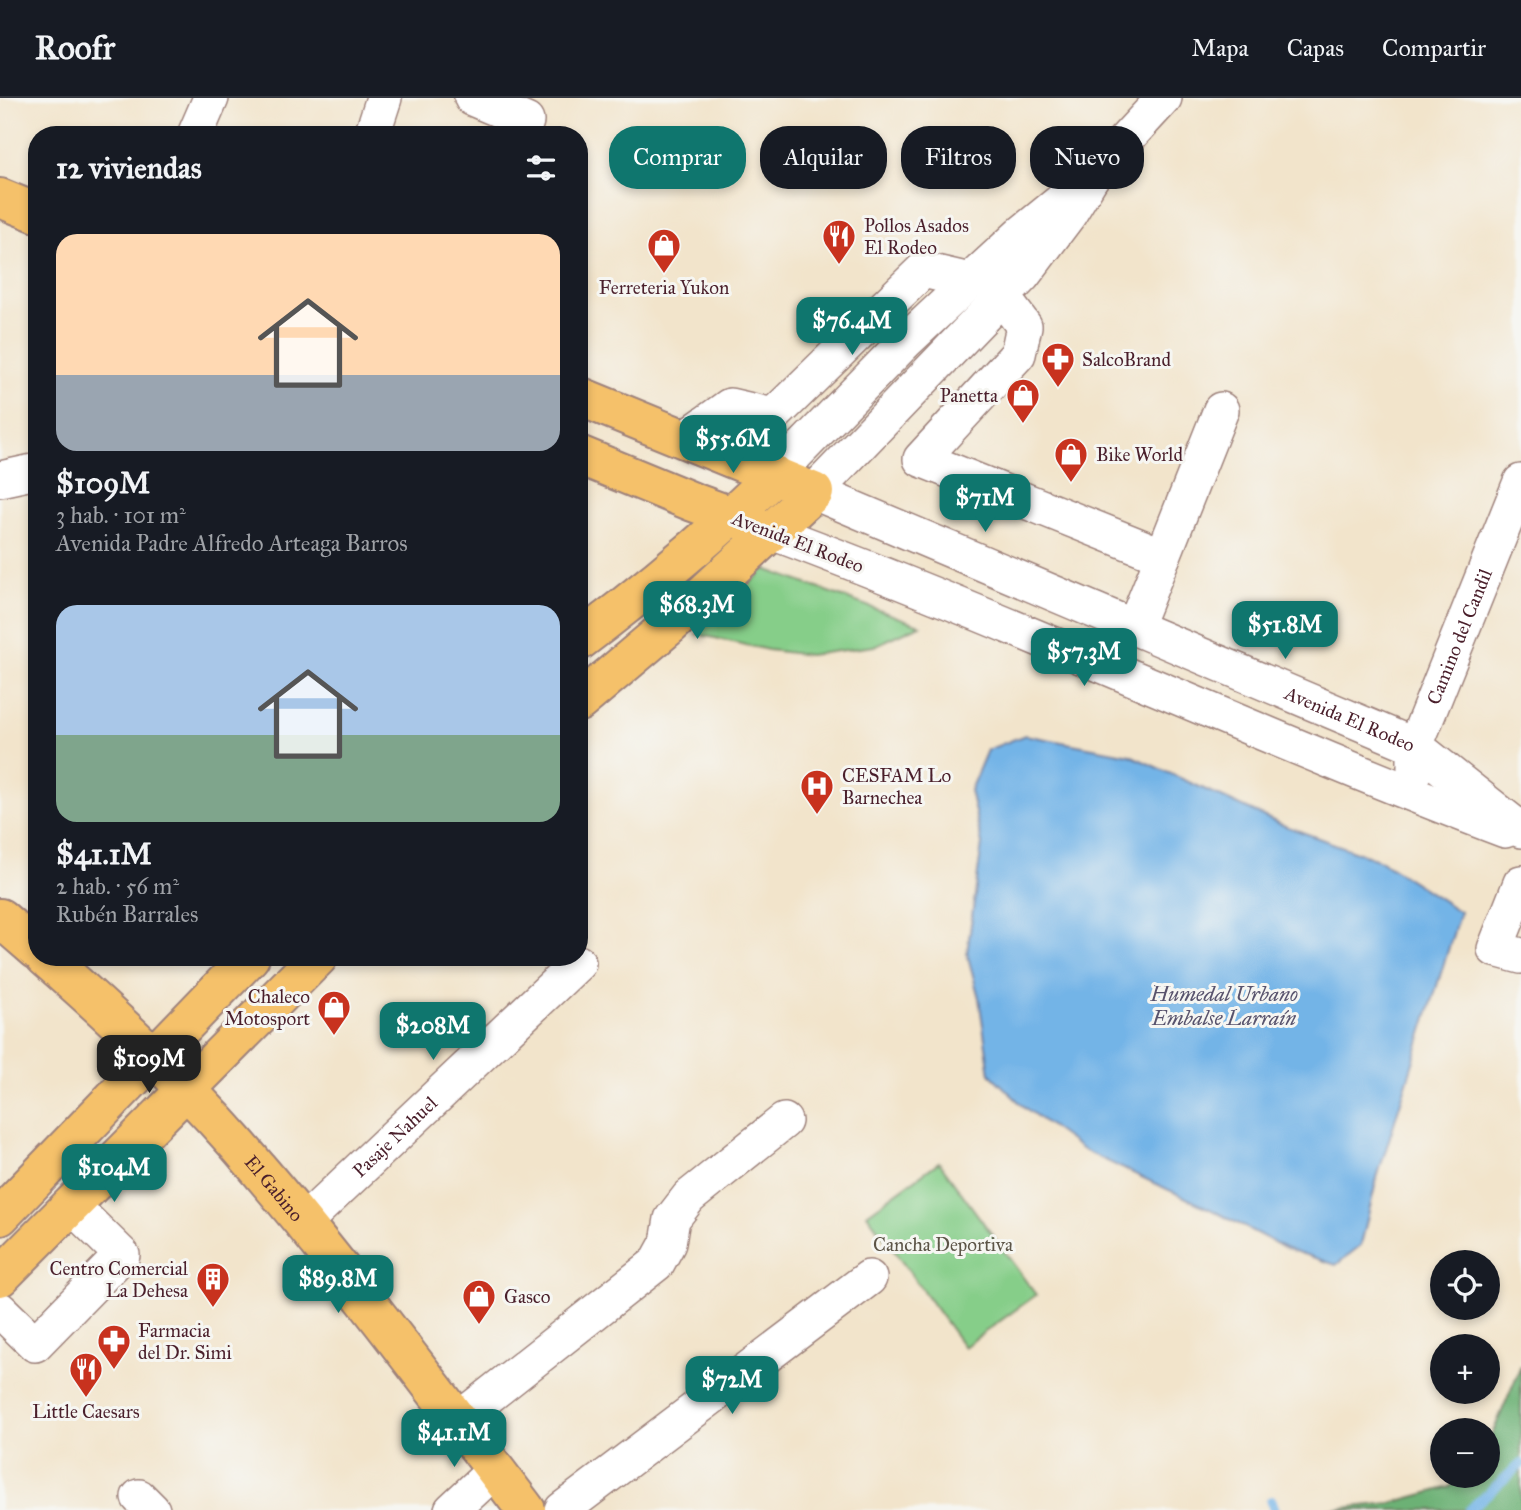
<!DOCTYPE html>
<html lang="es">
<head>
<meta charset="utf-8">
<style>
  :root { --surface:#171b24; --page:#20242c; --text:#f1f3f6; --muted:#9ea1a6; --line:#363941; --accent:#0f766e }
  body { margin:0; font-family:"IM FELL Great Primer",serif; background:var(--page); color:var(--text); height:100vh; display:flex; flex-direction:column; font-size:26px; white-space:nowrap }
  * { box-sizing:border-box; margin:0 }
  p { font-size:23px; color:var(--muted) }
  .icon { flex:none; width:38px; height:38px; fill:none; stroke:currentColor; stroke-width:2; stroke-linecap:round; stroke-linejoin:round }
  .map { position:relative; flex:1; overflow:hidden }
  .panel { position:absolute; left:28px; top:28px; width:560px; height:840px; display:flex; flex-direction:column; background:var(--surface); border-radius:28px; box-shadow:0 4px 10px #0003 }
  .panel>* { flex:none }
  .banner { position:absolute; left:609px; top:28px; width:665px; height:63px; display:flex; gap:14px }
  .fabs { position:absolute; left:1430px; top:1152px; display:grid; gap:14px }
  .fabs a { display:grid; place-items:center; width:70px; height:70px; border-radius:50%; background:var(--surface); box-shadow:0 4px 10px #0003; font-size:35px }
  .price { position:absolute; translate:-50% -60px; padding:0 16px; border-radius:14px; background:var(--accent); color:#fff; font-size:23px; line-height:46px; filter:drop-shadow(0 2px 4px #0008) }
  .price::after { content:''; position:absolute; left:50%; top:42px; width:21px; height:16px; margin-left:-10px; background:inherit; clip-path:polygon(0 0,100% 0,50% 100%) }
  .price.current { background:#222; color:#fff }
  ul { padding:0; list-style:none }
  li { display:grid; align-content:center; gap:14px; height:371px; padding:0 28px }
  li span { display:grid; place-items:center; height:217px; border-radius:21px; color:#555 }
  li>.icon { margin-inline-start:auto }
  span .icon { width:126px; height:126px; fill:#fffc; stroke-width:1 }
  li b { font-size:30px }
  h2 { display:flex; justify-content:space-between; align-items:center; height:84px; padding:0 28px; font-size:30px }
  .pill { padding:0 24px; border-radius:28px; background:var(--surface); box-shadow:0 4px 10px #0003; font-size:24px; line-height:63px }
  .pill.current { background:var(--accent); color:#fff }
  header { display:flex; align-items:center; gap:42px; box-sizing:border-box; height:98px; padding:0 35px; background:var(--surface); border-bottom:2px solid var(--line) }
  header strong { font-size:33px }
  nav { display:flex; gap:38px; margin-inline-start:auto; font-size:24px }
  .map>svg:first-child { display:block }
</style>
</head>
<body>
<header>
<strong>Roofr</strong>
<nav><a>Mapa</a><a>Capas</a><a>Compartir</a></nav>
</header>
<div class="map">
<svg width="1521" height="1412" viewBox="0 0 1521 1412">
  <rect width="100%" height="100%" fill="#f6f6f2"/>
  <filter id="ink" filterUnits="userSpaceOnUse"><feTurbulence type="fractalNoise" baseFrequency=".0143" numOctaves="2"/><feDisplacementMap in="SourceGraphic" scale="14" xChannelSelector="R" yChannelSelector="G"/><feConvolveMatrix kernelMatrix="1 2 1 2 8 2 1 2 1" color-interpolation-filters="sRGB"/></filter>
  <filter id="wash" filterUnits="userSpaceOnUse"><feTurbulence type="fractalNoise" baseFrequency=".00686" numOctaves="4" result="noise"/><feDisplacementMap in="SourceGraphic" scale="28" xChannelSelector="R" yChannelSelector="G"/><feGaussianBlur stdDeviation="1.57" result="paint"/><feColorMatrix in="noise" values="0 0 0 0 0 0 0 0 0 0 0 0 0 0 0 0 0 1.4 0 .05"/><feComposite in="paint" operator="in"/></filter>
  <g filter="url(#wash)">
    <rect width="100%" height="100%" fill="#f2e4cb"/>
    <g fill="#86ce89" stroke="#68765a" stroke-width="2">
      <polygon points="765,471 920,527 874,548 809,557 768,552 697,536"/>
      <polygon points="939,1064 1036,1197 964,1249 867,1116"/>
    </g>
    <polygon fill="#6cb175" stroke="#5b6850" stroke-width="2" points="1521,1268 1521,1412 1322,1412 1391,1405 1450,1389 1460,1377 1488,1377 1488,1346"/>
    <polygon fill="#73b4e7" stroke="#5e6a89" stroke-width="2" points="1025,637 1130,657 1280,726 1381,763 1460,814 1377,1080 1361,1147 1336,1167 1285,1150 1212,1112 1083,1052 1024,1009 990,976 979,900 967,855 982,746 970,692 987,652"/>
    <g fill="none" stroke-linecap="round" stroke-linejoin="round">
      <g stroke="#73b4e7" stroke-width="10">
        <polyline points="1271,1403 1274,1412"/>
        <polyline points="1469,1412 1521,1366"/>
      </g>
    </g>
  </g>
  <g filter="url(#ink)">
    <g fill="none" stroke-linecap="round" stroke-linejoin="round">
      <defs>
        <g id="minor">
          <polyline points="472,0 526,23 521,37"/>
          <polyline points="195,37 211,0"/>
          <polyline points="372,37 384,0"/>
          <path id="s1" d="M1092,78L1069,116L1023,177L814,394L1415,648L1521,732"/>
          <polyline points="1003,200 1024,228 1018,256 921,361 1163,458 1134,530"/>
          <polyline points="684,341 730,308 773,318 923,172 970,183"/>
          <polyline points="775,377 905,244 970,183 1022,135 1092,78 1164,0"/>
          <polyline points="0,381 37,373"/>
          <path d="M772,434C1019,526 1258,638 1505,732"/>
          <polyline points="1163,458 1221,312"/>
          <path id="s2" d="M1415,672V648L1521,384"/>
          <polyline points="1521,785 1495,851 1521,858"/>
          <path id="s3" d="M303,1125L578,865"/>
          <polyline points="0,1212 35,1246 122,1157 71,1107"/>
          <polyline points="458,1322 657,1165 668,1145 672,1121 689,1099 784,1023"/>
          <polyline points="139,1399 152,1412"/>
          <polyline points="452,1412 495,1372"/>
          <polyline points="562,1412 869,1180"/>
        </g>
        <g id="major">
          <polyline points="0,100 37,115"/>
          <polyline points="579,298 814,394 669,528 579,604"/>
          <polyline points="579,357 693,404 753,426"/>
          <path d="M579,543C648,491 713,437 775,377"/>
          <polyline points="0,820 37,852"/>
          <path id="s4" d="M45,859C112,918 177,978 236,1045C338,1162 431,1288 526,1412"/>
          <polyline points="0,1118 250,859"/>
          <polyline points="0,1179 318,859"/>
        </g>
      </defs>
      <use href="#minor" stroke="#9e827b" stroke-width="38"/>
      <use href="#major" stroke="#9e827b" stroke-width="42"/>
      <use href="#minor" stroke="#fff" stroke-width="35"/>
      <use href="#major" stroke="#f5c16b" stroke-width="38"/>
    </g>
  </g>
  <defs>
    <symbol id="restaurant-pin" viewBox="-11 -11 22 30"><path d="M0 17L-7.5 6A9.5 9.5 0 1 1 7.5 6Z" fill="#c8321e" stroke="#f6f6f2"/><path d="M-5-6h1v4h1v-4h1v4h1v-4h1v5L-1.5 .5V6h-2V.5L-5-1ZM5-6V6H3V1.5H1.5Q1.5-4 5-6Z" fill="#fff"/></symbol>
    <symbol id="shop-pin" viewBox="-11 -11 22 30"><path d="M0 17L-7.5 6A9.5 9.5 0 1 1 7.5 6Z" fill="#c8321e" stroke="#f6f6f2"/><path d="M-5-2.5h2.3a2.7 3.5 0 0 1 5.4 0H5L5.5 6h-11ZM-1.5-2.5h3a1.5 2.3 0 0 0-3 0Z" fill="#fff"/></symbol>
    <symbol id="pharmacy-pin" viewBox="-11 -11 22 30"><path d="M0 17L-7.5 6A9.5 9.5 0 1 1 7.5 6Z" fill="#c8321e" stroke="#f6f6f2"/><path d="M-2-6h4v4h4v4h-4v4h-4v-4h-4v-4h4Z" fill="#fff"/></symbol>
    <symbol id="hospital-pin" viewBox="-11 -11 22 30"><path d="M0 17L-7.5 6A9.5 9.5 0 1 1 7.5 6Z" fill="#c8321e" stroke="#f6f6f2"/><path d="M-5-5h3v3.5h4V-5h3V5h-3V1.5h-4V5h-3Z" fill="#fff"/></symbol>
    <symbol id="building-pin" viewBox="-11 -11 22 30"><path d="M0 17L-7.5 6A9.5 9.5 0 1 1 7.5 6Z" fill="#c8321e" stroke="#f6f6f2"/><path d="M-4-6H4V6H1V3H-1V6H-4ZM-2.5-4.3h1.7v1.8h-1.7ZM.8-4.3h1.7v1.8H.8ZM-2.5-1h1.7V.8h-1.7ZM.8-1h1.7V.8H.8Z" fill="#fff"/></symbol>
  </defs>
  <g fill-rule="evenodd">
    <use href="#restaurant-pin" x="820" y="119" width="38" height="52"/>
    <use href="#shop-pin" x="645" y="128" width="38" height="52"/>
    <use href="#pharmacy-pin" x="1039" y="242" width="38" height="52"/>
    <use href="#shop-pin" x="1004" y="278" width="38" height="52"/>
    <use href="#shop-pin" x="1052" y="337" width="38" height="52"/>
    <use href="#hospital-pin" x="798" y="669" width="38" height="52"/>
    <use href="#shop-pin" x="315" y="890" width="38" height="52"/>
    <use href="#building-pin" x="194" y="1162" width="38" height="52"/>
    <use href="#shop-pin" x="460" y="1179" width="38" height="52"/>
    <use href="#pharmacy-pin" x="95" y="1224" width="38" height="52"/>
    <use href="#restaurant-pin" x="67" y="1252" width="38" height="52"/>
  </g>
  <g text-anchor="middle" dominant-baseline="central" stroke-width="6" stroke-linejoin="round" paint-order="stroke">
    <g font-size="19" fill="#4a1f2b" stroke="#f6f6f2" text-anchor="start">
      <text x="864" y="127">Pollos Asados<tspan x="864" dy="22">El Rodeo</tspan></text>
      <text x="664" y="189" text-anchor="middle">Ferreteria Yukon</text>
      <text x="1082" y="261">SalcoBrand</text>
      <text x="998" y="297" text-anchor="end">Panetta</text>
      <text x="1096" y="356">Bike World</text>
      <text x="842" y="677">CESFAM Lo<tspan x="842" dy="22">Barnechea</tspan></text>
      <text x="310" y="898" text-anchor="end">Chaleco<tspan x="310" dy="22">Motosport</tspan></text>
      <text x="188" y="1170" text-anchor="end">Centro Comercial<tspan x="188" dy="22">La Dehesa</tspan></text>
      <text x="504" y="1198">Gasco</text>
      <text x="138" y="1232">Farmacia<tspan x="138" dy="22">del Dr. Simi</tspan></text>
      <text x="86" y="1313" text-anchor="middle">Little Caesars</text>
    </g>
    <g font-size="19" fill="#4a1f2b" stroke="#f6f6f2">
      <text transform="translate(798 444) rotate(21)">Avenida El Rodeo</text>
      <text stroke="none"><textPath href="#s2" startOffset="142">Camino del Candil</textPath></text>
      <text stroke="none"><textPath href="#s1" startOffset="1004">Avenida El Rodeo</textPath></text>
      <text stroke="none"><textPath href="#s3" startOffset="126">Pasaje Nahuel</textPath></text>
      <text stroke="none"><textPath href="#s4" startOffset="326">El Gabino</textPath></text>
    </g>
    <g font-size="19" fill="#5c5447" stroke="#f6f6f2">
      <text x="943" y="1146">Cancha Deportiva</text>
    </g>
    <g font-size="21" font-style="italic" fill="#58536d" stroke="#f6f6f2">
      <text x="1224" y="896">Humedal Urbano<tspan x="1224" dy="24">Embalse Larraín</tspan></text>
    </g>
  </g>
</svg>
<div class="fabs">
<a><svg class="icon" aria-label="locate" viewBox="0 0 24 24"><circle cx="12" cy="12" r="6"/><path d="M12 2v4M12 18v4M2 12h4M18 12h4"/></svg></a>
<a>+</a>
<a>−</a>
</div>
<b class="price" style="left:852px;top:259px">$76.4M</b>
<b class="price" style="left:733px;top:377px">$55.6M</b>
<b class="price" style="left:985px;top:436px">$71M</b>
<b class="price" style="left:697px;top:543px">$68.3M</b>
<b class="price" style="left:1285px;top:563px">$51.8M</b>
<b class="price" style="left:1084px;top:590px">$57.3M</b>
<b class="price" style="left:433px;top:964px">$208M</b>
<b class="price current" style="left:149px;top:997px">$109M</b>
<b class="price" style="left:114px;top:1106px">$104M</b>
<b class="price" style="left:338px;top:1217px">$89.8M</b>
<b class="price" style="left:732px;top:1318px">$72M</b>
<b class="price" style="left:454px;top:1371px">$41.1M</b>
<div class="banner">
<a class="pill current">Comprar</a>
<a class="pill">Alquilar</a>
<a class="pill">Filtros</a>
<a class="pill">Nuevo</a>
</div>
<section class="panel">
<h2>12 viviendas<svg class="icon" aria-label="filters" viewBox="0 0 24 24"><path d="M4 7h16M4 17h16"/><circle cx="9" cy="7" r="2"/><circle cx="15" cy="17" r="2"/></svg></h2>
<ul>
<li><span style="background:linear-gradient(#ffd9b3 65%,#9aa5b1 0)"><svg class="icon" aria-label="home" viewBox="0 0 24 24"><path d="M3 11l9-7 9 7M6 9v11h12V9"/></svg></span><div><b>$109M</b><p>3 hab. · 101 m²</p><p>Avenida Padre Alfredo Arteaga Barros</p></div></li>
<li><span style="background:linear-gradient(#a9c7e8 60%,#7fa58c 0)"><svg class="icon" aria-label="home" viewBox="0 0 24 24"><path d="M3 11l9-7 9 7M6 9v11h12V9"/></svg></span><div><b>$41.1M</b><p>2 hab. · 56 m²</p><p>Rubén Barrales</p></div></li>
</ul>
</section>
</div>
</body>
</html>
